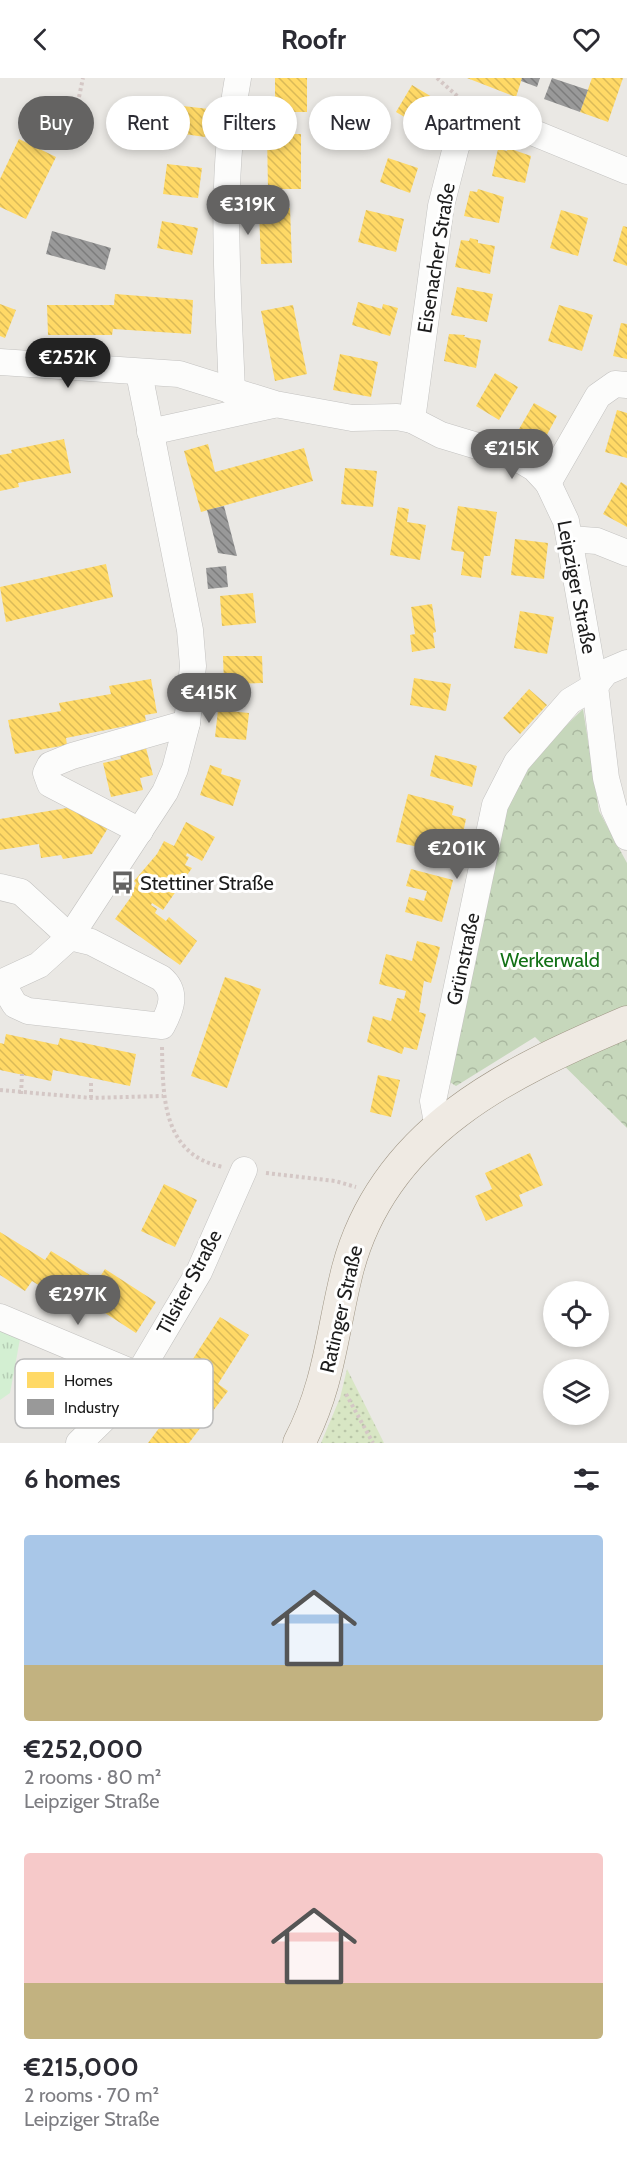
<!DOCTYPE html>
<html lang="en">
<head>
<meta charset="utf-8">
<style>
  :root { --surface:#fff; --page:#f2f2f3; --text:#2b2b33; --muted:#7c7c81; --accent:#646362 }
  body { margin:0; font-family:Cabin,sans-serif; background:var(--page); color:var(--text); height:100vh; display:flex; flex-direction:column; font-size:22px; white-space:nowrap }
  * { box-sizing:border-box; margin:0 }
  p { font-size:20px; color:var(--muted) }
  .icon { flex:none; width:33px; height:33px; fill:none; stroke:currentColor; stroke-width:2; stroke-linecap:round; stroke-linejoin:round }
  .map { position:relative; height:1365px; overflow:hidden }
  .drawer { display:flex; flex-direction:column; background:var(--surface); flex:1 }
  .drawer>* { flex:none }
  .top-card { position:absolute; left:18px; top:18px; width:591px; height:54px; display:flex; gap:12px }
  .tools { position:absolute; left:543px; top:1203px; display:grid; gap:12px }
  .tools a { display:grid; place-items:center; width:66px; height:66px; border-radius:50%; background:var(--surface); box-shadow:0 3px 9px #0003; font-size:30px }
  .price { position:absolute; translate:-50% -51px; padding:0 14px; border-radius:21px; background:var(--accent); color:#fff; font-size:20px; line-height:39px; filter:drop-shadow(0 2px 3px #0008) }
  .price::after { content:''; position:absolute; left:50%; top:36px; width:18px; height:14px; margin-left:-9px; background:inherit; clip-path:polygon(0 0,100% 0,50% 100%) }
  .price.active { background:#222; color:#fff }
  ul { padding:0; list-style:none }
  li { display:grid; align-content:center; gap:12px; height:318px; padding:0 24px }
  li span { display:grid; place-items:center; height:186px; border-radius:6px; color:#555 }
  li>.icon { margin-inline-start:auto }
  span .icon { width:108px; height:108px; fill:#fffc; stroke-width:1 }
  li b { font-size:26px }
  h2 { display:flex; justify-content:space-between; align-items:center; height:72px; padding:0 24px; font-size:26px }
  .pill { padding:0 21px; border-radius:27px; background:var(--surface); box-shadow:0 3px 9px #0003; font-size:21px; line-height:54px }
  .pill.active { background:var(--accent); color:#fff }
  header { display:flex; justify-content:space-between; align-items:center; height:78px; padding:0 24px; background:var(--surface); font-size:27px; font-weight:800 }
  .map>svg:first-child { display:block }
</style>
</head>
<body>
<header><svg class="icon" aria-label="back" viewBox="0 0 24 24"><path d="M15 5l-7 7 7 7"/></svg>Roofr<svg class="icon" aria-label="heart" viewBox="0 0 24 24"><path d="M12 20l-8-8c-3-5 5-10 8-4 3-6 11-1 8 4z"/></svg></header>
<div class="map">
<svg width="627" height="1365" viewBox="0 0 627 1365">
  <defs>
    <pattern id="grass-dots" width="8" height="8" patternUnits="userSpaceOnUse" patternTransform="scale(1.5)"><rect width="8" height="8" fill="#d8e6c4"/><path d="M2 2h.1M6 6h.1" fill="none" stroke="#b9c5a8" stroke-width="1.8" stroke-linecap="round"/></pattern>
    <pattern id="forest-crowns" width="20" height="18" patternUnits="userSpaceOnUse" patternTransform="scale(1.5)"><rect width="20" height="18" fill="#c6d7bb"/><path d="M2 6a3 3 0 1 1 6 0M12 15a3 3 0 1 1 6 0" fill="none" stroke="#aab8a0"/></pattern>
    <pattern id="park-tufts" width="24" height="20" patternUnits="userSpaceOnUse" patternTransform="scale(1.5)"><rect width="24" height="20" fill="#d3efd2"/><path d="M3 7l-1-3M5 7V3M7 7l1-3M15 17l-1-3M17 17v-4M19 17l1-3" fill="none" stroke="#b5ccb4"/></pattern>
    <pattern id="homes-back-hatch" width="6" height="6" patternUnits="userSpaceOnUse" patternTransform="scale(1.5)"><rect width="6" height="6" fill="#ffd966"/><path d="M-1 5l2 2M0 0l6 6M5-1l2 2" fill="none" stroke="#daba58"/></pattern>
    <pattern id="industry-back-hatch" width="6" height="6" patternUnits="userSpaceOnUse" patternTransform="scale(1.5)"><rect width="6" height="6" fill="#999"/><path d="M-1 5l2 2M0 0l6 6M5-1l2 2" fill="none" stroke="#7c7c7c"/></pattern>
  </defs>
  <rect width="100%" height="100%" fill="#eae8e4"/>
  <polygon fill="url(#grass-dots)" points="347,1291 384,1365 321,1365 340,1320"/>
  <polygon fill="url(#forest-crowns)" points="583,631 599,733 627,785 627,1050 535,959 456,1008 445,1001 505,722 542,671"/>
  <polygon fill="url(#park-tufts)" points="0,1252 20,1261 10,1315 0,1322"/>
  <g fill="url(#homes-back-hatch)">
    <rect x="275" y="0" width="32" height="34"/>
    <polygon points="467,0 522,0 516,19"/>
    <polygon points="592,0 623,0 608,44 580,34"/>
    <polygon points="412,7 442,25 427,52 396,34"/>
    <polygon points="174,27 209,31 205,59 170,54"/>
    <polygon points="267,56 301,56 301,111 268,111"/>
    <polygon points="19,61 56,79 26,141 0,129 0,101"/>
    <polygon points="508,70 531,78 525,105 492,98 498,71 507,73"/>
    <polygon points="388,80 418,90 410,115 380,104"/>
    <polygon points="167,86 202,90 198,120 163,116"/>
    <polygon points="478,111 504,119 499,145 464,138 470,113 477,114"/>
    <polygon points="290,130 292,185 261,186 259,131"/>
    <polygon points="366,132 404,141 396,174 358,164"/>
    <polygon points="561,132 588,140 578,178 550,170"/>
    <polygon points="162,143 198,150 192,177 157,170"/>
    <polygon points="623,148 627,149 627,188 613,183"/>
    <polygon points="470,160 478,162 478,165 495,168 490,196 455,189 461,162 469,163"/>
    <polygon points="457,209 493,216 487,244 451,237"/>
    <polygon points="115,216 193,222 191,256 113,251 112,257 48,257 47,227 114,227"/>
    <polygon points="358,224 382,231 383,226 398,230 390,258 352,247"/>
    <polygon points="0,226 16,232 5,260 0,258"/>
    <polygon points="293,227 307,296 275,303 261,233"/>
    <polygon points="559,227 593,237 582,273 548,263"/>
    <polygon points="621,245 627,246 627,281 613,278"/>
    <polygon points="449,256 465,257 464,259 481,262 476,290 444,283"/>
    <polygon points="340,276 378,284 371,319 333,312"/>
    <polygon points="495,295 518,309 499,342 476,328"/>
    <polygon points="534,325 557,338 542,366 518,353"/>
    <polygon points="617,332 627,335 627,380 605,374"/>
    <polygon points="64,361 71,395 18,405 19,409 0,413 0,377 12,375 11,372"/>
    <polygon points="208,366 215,394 304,370 313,403 201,434 184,373"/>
    <polygon points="345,390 377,393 373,429 341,426"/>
    <polygon points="621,404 627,408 627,449 603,436"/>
    <polygon points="458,428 497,434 490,478 484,478 481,500 461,497 464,474 451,472"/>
    <polygon points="398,429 409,431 407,444 426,447 420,482 390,477"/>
    <polygon points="515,461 548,465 544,501 511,497"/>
    <polygon points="106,486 113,519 6,544 0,509"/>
    <polygon points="253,515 256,545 222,548 220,518"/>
    <polygon points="432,526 436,554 433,555 435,570 412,574 410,557 415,556 411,529"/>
    <polygon points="520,533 554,539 547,576 514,570"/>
    <polygon points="223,578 262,578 263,605 224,606"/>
    <polygon points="414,600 451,606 446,633 410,627"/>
    <polygon points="151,601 157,635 145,637 146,644 66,660 67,667 15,676 8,642 61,633 59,625 111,616 109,608"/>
    <polygon points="529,611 547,627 520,656 503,640"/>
    <polygon points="218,632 249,635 246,662 215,659"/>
    <polygon points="146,670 153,697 140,700 143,712 111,719 103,685 121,681 120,676"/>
    <polygon points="435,677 477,688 472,709 430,698"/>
    <polygon points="210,687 222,691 221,696 241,702 233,728 200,717"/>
    <polygon points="408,716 454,728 452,737 466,741 463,755 469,757 463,779 396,764"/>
    <polygon points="73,729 108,750 92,776 63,781 61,777 41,780 39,766 0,772 0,741"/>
    <polygon points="186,744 215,759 202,783 187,775 186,778 189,779 185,787 192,790 163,832 152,825 151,827 157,831 155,835 166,843 169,839 197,863 180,887 115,841 131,819 136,805 134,803 157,776 164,763 174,768"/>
    <polygon points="411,791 453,802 442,844 405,834 409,819 424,823 427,813 406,808"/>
    <polygon points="417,863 440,869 431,905 424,903 419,934 426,936 417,972 404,969 402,976 367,964 373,938 391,943 397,920 404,921 406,913 379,906 386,876 412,883"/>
    <polygon points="225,899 261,911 227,1010 191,998"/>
    <polygon points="6,956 58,967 60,960 136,976 130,1008 53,992 51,1003 0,992 0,965 4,966"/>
    <polygon points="378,997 400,1002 391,1039 370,1034"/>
    <polygon points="530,1075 543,1107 519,1117 523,1128 486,1143 475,1118 492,1111 485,1095"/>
    <polygon points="164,1106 197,1122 175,1169 141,1153"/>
    <polygon points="0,1154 45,1182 51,1173 98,1202 105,1191 156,1224 136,1255 85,1222 79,1232 32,1203 25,1213 0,1197"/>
    <polygon points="220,1239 249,1257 218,1306 228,1313 189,1365 148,1365 201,1294 189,1287"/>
  </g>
  <g fill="url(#industry-back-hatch)">
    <polygon points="522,0 540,0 537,9 521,3"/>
    <polygon points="552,0 588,12 580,34 544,21"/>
    <polygon points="52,153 111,170 105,192 46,176"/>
    <polygon points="224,428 237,478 218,475 207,432"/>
    <polygon points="226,488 228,509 208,511 206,490"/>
  </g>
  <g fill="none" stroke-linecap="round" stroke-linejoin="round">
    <defs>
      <g id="minor">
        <polyline points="0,284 179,296 275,326 352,340 397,339 412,342 441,357 517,380 534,390 548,405 566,443 595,608 606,700 614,731 627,759"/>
        <path d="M232,314C228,208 219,105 238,0"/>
        <polyline points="412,342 441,128 456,69 467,47 483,41 505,43 627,93"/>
        <polyline points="150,354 273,327"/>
        <polyline points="548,405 598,318 615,306 627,307"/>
        <polyline points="570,461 597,463 627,475"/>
        <polyline points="140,753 50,706 46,695 50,687 72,678 187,645"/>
        <path d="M0,809L21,814L70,859L91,864L161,900C178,914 171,931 162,948L28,933L15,927L2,905"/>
        <polyline points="0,905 39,887 70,859 165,714 175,691 187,645 193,588 190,552 139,295"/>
        <polyline points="438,1050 433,1023 495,727 517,684 570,623 595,608 606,594 627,585"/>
        <polyline points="0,1239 138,1297"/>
        <polyline points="79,1365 122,1323 138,1297 199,1194 244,1092"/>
      </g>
      <path id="major" d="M299,1365C330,1306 332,1252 348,1190C385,1053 507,995 627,944"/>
    </defs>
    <use href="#minor" stroke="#c3c2c0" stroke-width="27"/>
    <use href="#major" stroke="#9e9483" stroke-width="33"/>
    <g stroke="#d4c7c5" stroke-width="4" stroke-dasharray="3 3" stroke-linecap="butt">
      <polyline points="437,0 464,24"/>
      <polyline points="79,19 83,0"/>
      <path d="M162,969C163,1018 162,1077 223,1089"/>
      <polyline points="0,1012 91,1020 163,1018"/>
      <polyline points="21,1016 22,996"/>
      <polyline points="91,1020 91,1002"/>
      <polyline points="266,1095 335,1103 356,1109"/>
      <polyline points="346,1316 373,1365"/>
    </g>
    <use href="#minor" stroke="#fcfcfb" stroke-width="26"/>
    <use href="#major" stroke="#efeae3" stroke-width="32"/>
  </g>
  <defs>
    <symbol id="bus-bare" viewBox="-9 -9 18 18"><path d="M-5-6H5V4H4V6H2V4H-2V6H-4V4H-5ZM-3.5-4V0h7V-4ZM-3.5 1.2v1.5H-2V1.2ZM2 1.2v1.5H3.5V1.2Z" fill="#646362" stroke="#fff" stroke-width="2.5" paint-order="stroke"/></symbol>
  </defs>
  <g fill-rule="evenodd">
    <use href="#bus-bare" x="106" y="788" width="33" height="33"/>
  </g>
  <g text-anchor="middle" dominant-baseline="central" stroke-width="6" stroke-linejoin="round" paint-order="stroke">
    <g font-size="20" fill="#1c1c1c" stroke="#fff">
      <text transform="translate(436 180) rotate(-81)">Eisenacher Straße</text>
      <text transform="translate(577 509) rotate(79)">Leipziger Straße</text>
      <text transform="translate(463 881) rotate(-78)">Grünstraße</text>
      <text transform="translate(189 1204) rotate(-62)">Tilsiter Straße</text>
      <text transform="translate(341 1231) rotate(-77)">Ratinger Straße</text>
    </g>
    <g font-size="20" fill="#1c1c1c" stroke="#fff" text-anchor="start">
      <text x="140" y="805">Stettiner Straße</text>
    </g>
    <g font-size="20" fill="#127116" stroke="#fff">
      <text x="550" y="882">Werkerwald</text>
    </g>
  </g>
  <rect x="15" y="1281" width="198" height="69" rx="9" fill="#fff" stroke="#bbb" stroke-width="1.5"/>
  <rect x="27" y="1294" width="27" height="16" fill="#ffd966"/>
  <rect x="27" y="1321" width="27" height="16" fill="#999"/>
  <g font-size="16" fill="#1c1c1c">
    <text x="64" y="1308">Homes</text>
    <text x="64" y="1335">Industry</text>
  </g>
</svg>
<div class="tools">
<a><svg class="icon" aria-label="locate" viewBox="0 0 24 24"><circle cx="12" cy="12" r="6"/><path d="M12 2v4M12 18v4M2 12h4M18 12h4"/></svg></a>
<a><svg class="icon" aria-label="layers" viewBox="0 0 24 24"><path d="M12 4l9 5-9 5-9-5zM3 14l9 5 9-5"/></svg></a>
</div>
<b class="price" style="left:248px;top:158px">€319K</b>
<b class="price active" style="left:68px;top:311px">€252K</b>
<b class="price" style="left:512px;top:402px">€215K</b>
<b class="price" style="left:209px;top:646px">€415K</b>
<b class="price" style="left:457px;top:802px">€201K</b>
<b class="price" style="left:78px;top:1248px">€297K</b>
<div class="top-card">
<a class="pill active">Buy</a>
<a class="pill">Rent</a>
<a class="pill">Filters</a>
<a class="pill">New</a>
<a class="pill">Apartment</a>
</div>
</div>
<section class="drawer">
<h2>6 homes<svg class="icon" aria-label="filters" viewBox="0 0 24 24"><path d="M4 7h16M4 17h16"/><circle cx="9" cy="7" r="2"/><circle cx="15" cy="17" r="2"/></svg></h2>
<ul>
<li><span style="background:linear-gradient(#a9c7e8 70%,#c2b280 0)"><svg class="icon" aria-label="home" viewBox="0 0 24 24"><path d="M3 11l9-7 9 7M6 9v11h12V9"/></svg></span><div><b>€252,000</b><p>2 rooms · 80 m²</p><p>Leipziger Straße</p></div></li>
<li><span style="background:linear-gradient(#f6c9c9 70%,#c2b280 0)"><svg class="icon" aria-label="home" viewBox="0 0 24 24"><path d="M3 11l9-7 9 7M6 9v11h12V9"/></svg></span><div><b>€215,000</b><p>2 rooms · 70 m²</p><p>Leipziger Straße</p></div></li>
</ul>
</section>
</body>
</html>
